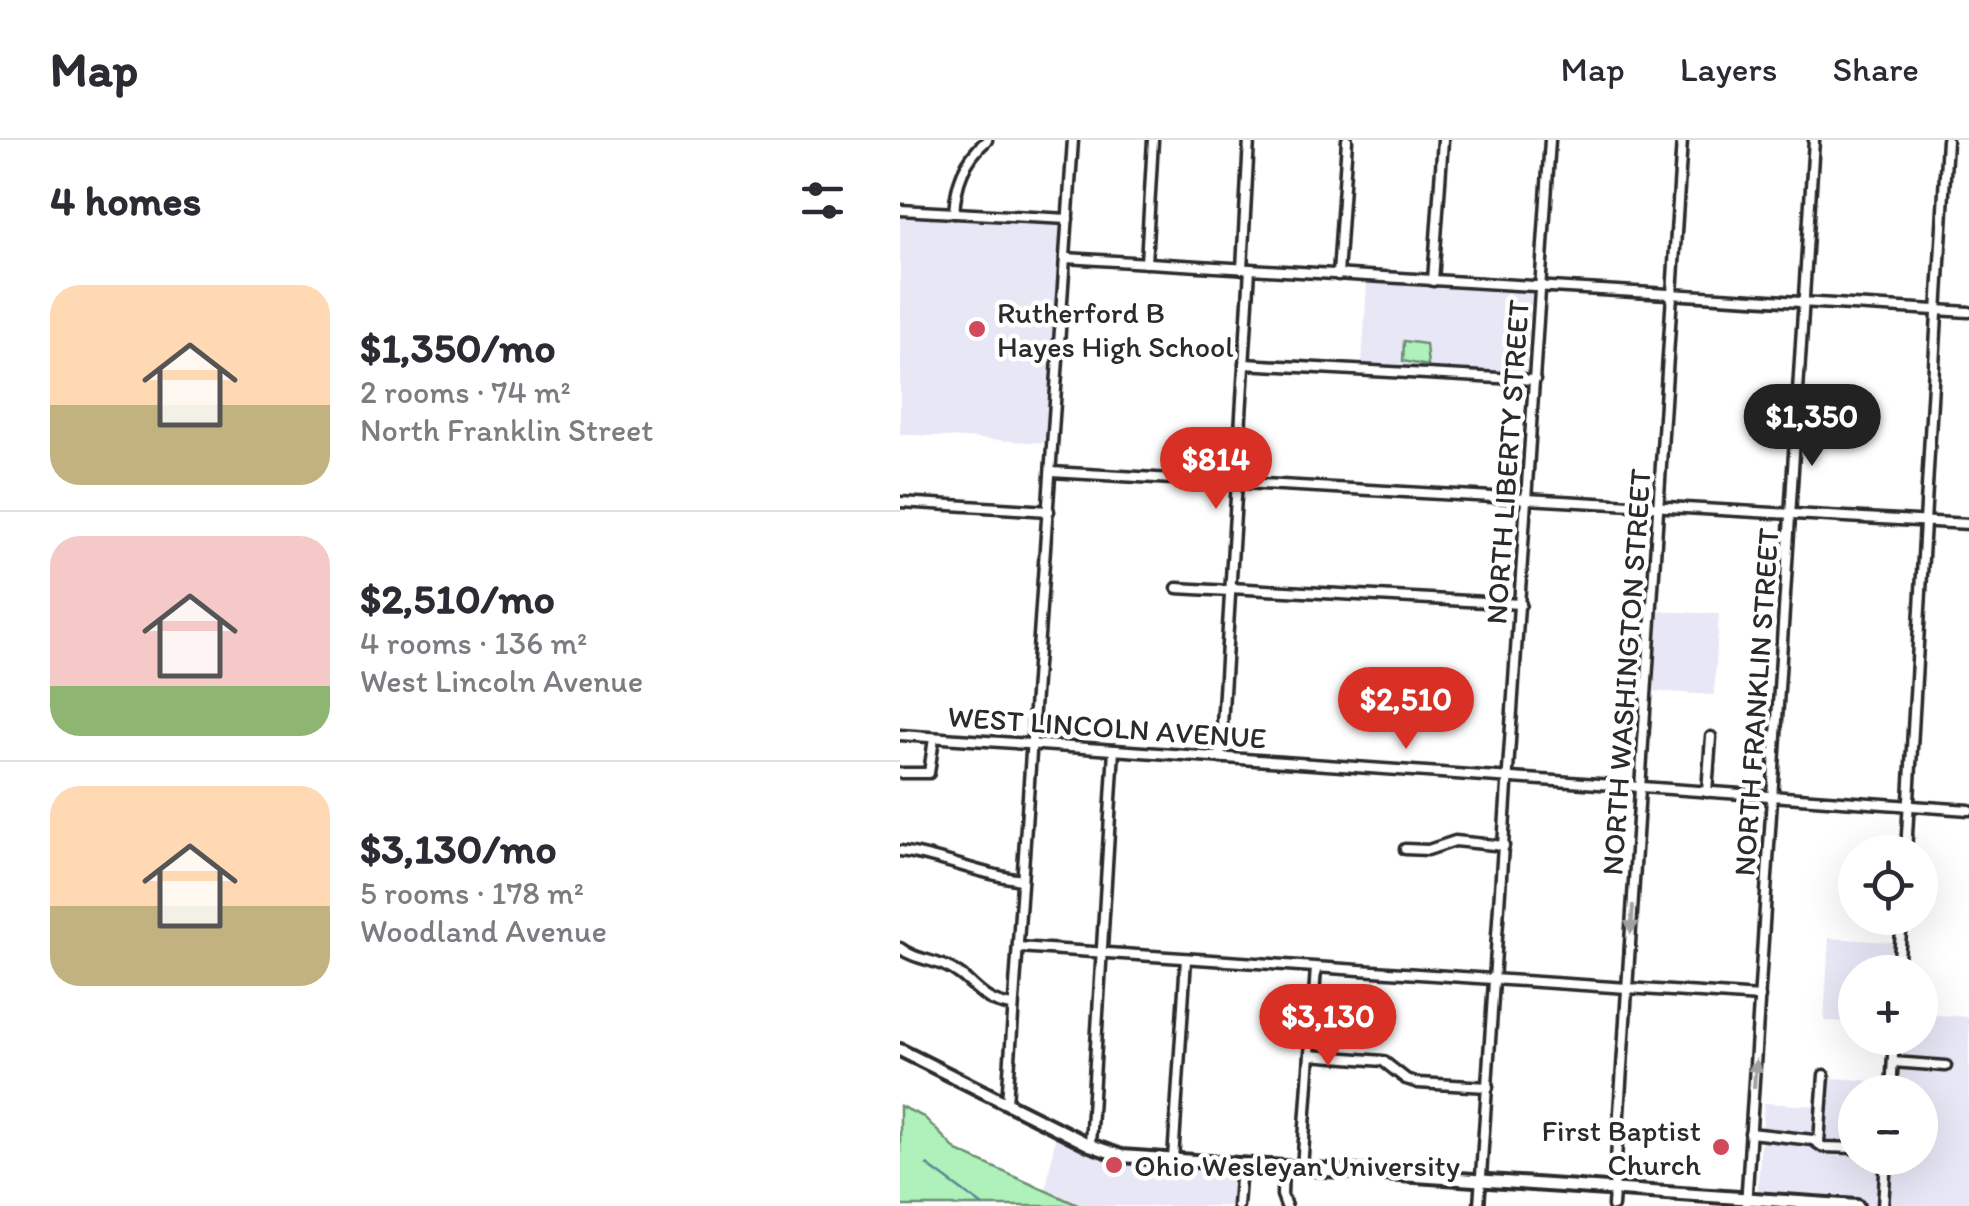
<!DOCTYPE html>
<html lang="en">
<head>
<meta charset="utf-8">
<style>
  :root { --surface:#fff; --page:#f7f7f7; --text:#2b2b33; --muted:#7c7c81; --line:#e1e1e2; --accent:#d93025 }
  body { margin:0; font-family:Itim,sans-serif; background:var(--page); color:var(--text); height:100vh; display:flex; flex-direction:column; font-size:38px; white-space:nowrap }
  * { box-sizing:border-box; margin:0 }
  p { font-size:32px; color:var(--muted) }
  .icon { flex:none; width:55px; height:55px; fill:none; stroke:currentColor; stroke-width:2; stroke-linecap:round; stroke-linejoin:round }
  .map { position:relative; flex:1; overflow:hidden }
  .details { display:flex; flex-direction:column; background:var(--surface); width:900px }
  .details>* { flex:none }
  .fabs { position:absolute; left:938px; top:695px; display:grid; gap:20px }
  .fabs a { display:grid; place-items:center; width:100px; height:100px; border-radius:50%; background:var(--surface); box-shadow:0 10px 40px #0002; font-size:50px }
  .price { position:absolute; translate:-50% -85px; padding:0 22px; border-radius:35px; background:var(--accent); color:#fff; font-size:32px; line-height:65px; filter:drop-shadow(0 2px 5px #0008) }
  .price::after { content:''; position:absolute; left:50%; top:60px; width:30px; height:22px; margin-left:-15px; background:inherit; clip-path:polygon(0 0,100% 0,50% 100%) }
  .price.on { background:#222; color:#fff }
  ul { padding:0; list-style:none }
  li { display:flex; align-items:center; gap:30px; height:250px; padding:0 50px }
  li+li { border-top:2px solid var(--line) }
  li span { display:grid; place-items:center; flex:none; width:280px; height:200px; border-radius:30px; color:#555 }
  li>.icon { margin-inline-start:auto }
  span .icon { width:120px; height:120px; fill:#fffc; stroke-width:1 }
  li b { font-size:42px }
  h2 { display:flex; justify-content:space-between; align-items:center; height:120px; padding:0 50px; font-size:42px }
  header { display:flex; align-items:center; gap:60px; box-sizing:border-box; height:140px; padding:0 50px; background:var(--surface); border-bottom:2px solid var(--line) }
  header strong { font-size:48px }
  nav { display:flex; gap:55px; margin-inline-start:auto; font-size:35px }
  main { display:flex; flex:1; min-height:0 }
  .map>svg:first-child { display:block }
</style>
</head>
<body>
<header>
<strong>Map</strong>
<nav><a>Map</a><a>Layers</a><a>Share</a></nav>
</header>
<main>
<section class="details">
<h2>4 homes<svg class="icon" aria-label="filters" viewBox="0 0 24 24"><path d="M4 7h16M4 17h16"/><circle cx="9" cy="7" r="2"/><circle cx="15" cy="17" r="2"/></svg></h2>
<ul>
<li><span style="background:linear-gradient(#ffd9b3 60%,#c2b280 0)"><svg class="icon" aria-label="home" viewBox="0 0 24 24"><path d="M3 11l9-7 9 7M6 9v11h12V9"/></svg></span><div><b>$1,350/mo</b><p>2 rooms · 74 m²</p><p>North Franklin Street</p></div></li>
<li><span style="background:linear-gradient(#f6c9c9 75%,#8fb573 0)"><svg class="icon" aria-label="home" viewBox="0 0 24 24"><path d="M3 11l9-7 9 7M6 9v11h12V9"/></svg></span><div><b>$2,510/mo</b><p>4 rooms · 136 m²</p><p>West Lincoln Avenue</p></div></li>
<li><span style="background:linear-gradient(#ffd9b3 60%,#c2b280 0)"><svg class="icon" aria-label="home" viewBox="0 0 24 24"><path d="M3 11l9-7 9 7M6 9v11h12V9"/></svg></span><div><b>$3,130/mo</b><p>5 rooms · 178 m²</p><p>Woodland Avenue</p></div></li>
</ul>
</section>
<div class="map">
<svg width="1069" height="1066" viewBox="0 0 1069 1066">
  <rect width="100%" height="100%" fill="#fff"/>
  <filter id="ink" filterUnits="userSpaceOnUse"><feTurbulence type="fractalNoise" baseFrequency=".01" numOctaves="2"/><feDisplacementMap in="SourceGraphic" scale="20" xChannelSelector="R" yChannelSelector="G"/><feConvolveMatrix kernelMatrix="1 2 1 2 8 2 1 2 1" color-interpolation-filters="sRGB"/></filter>
  <g filter="url(#ink)">
    <g fill="#e8e7f6" fill-rule="evenodd">
      <polygon points="0,74 162,83 147,303 0,294"/>
      <polygon points="467,142 633,151 628,236 462,225"/>
      <polygon points="756,471 819,474 814,555 751,551"/>
      <polygon points="929,798 1003,803 1002,832 955,832 955,882 924,881"/>
      <path d="M1069,872V1066H914L857,1057L864,963L919,966L921,937L986,942L989,898H1020V874L1068,877ZM955,952H1020V1018H955Z"/>
      <polygon points="156,993 222,1021 335,1030 333,1066 180,1066 156,1057 146,1049"/>
    </g>
    <g fill="#aef1ba" stroke="#6c8e72" stroke-width="2.5">
      <polygon points="504,201 526,204 528,226 503,221"/>
      <polygon points="0,966 24,977 57,1011 180,1066 0,1066"/>
    </g>
    <g fill="none" stroke-linecap="round" stroke-linejoin="round">
      <polyline stroke="#5a8793" stroke-width="2.5" points="27,1025 83,1066"/>
      <defs>
        <g id="minor">
          <polyline points="0,70 168,79"/>
          <path d="M54,73C56,43 64,20 87,0"/>
          <polyline points="165,118 1069,172"/>
          <polyline points="246,123 253,0"/>
          <polyline points="342,129 349,0"/>
          <polyline points="438,135 447,0"/>
          <polyline points="533,141 543,0"/>
          <polyline points="344,224 635,240"/>
          <polyline points="151,332 1069,384"/>
          <polyline points="0,362 149,371"/>
          <polyline points="277,448 330,451"/>
          <polyline points="330,448 621,464"/>
          <polyline points="0,595 1069,670"/>
          <polyline points="320,618 350,129"/>
          <polyline points="0,633 29,633 34,598"/>
          <polyline points="807,652 811,597"/>
          <polyline points="505,709 528,710 555,701 604,706"/>
          <path d="M0,711C42,716 80,735 122,740"/>
          <polyline points="1006,712 1047,0"/>
          <polyline points="118,807 860,857"/>
          <path d="M0,808C14,819 29,819 45,826C74,838 77,862 113,866"/>
          <polyline points="998,832 1002,778"/>
          <polyline points="410,915 483,921 506,939 518,943 588,947"/>
          <polyline points="993,922 1046,926"/>
          <polyline points="991,952 994,898"/>
          <polyline points="107,963 173,0"/>
          <polyline points="850,993 913,1000 923,1007 955,1008"/>
          <polyline points="919,1002 924,935"/>
          <polyline points="190,1005 214,610"/>
          <polyline points="273,1020 286,819"/>
          <polyline points="383,1027 382,1055 386,1066"/>
          <polyline points="402,1029 416,828"/>
          <polyline points="338,1066 341,1025"/>
          <polyline points="579,1066 650,0"/>
          <polyline points="713,1066 782,0"/>
          <polyline points="846,1066 914,0"/>
          <polyline points="983,1066 986,1018"/>
        </g>
        <polyline id="major" points="0,910 190,1005 221,1016 957,1066"/>
      </defs>
      <use href="#minor" stroke="#2b2b2b" stroke-width="15"/>
      <use href="#major" stroke="#2b2b2b" stroke-width="18"/>
      <use href="#minor" stroke="#fff" stroke-width="8"/>
      <use href="#major" stroke="#fff" stroke-width="10"/>
    </g>
    <defs><path id="oneway-solid" d="M-6-.8H1V-3.2L6.5 0L1 3.2V.8H-6Z" transform="scale(2.5)"/></defs>
    <g fill="#a0a0a0">
      <use href="#oneway-solid" transform="translate(732 779) rotate(94)"/>
      <use href="#oneway-solid" transform="translate(855 934) rotate(-86)"/>
    </g>
  </g>
  <g fill="#d1495b" stroke="#fff" stroke-width="4">
    <circle cx="77" cy="189" r="10"/>
    <circle cx="821" cy="1007" r="10"/>
    <circle cx="214" cy="1025" r="10"/>
  </g>
  <g text-anchor="middle" dominant-baseline="central" stroke-width="9" stroke-linejoin="round" paint-order="stroke">
    <g font-size="30" fill="#2b2b2b" stroke="#fff" text-anchor="start">
      <text x="97" y="172">Rutherford B<tspan x="97" dy="34">Hayes High School</tspan></text>
      <text x="801" y="990" text-anchor="end">First Baptist<tspan x="801" dy="34">Church</tspan></text>
      <text x="234" y="1025">Ohio Wesleyan University</text>
    </g>
    <g font-size="30" fill="#2b2b2b" stroke="#fff">
      <text transform="translate(607 322) rotate(-86)">NORTH LIBERTY STREET</text>
      <text transform="translate(726 532) rotate(-86)">NORTH WASHINGTON STREET</text>
      <text transform="translate(856 562) rotate(-86)">NORTH FRANKLIN STREET</text>
      <text transform="translate(207 587) rotate(4)">WEST LINCOLN AVENUE</text>
    </g>
  </g>
</svg>
<div class="fabs">
<a><svg class="icon" aria-label="locate" viewBox="0 0 24 24"><circle cx="12" cy="12" r="6"/><path d="M12 2v4M12 18v4M2 12h4M18 12h4"/></svg></a>
<a>+</a>
<a>−</a>
</div>
<b class="price on" style="left:912px;top:329px">$1,350</b>
<b class="price" style="left:316px;top:372px">$814</b>
<b class="price" style="left:506px;top:612px">$2,510</b>
<b class="price" style="left:428px;top:929px">$3,130</b>
</div>
</main>
</body>
</html>
